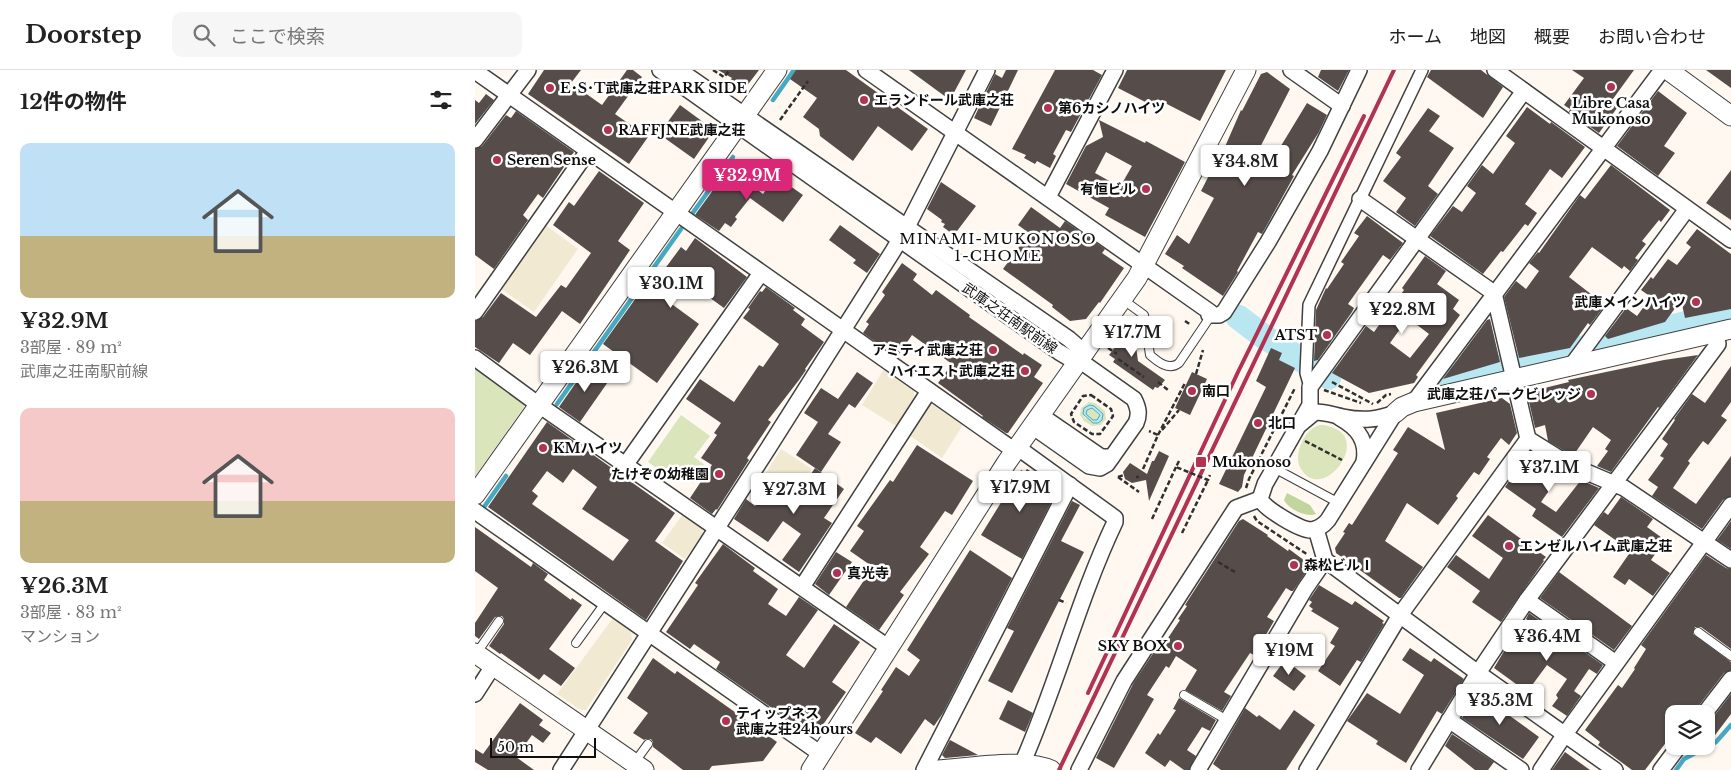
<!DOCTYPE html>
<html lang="ja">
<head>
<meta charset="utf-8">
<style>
  :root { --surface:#fff; --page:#f6f6f6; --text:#222; --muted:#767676; --line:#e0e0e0; --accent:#db2777 }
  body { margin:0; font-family:"Libre Baskerville","Noto Sans JP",serif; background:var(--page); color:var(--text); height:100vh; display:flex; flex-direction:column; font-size:19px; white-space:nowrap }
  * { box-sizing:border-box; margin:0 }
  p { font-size:16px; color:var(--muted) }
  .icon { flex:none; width:28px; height:28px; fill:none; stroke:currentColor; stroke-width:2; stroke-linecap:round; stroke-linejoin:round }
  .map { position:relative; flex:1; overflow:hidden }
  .side { display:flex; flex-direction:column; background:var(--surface); width:475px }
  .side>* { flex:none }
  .buttons { position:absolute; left:1190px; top:635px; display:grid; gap:10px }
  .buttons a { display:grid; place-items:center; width:50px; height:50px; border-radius:10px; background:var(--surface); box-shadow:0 1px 4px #0004; font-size:25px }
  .scale { position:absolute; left:15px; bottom:12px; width:106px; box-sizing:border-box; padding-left:5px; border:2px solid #0e0e0e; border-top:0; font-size:14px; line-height:18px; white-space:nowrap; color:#0e0e0e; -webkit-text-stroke:4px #fff; paint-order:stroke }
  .price { position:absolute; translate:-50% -42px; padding:0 11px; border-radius:5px; background:#fff; color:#222; font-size:16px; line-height:32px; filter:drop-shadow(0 1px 2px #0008) }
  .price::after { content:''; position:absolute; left:50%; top:30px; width:15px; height:11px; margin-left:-8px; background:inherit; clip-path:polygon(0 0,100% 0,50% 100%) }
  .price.selected { background:var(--accent); color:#fff }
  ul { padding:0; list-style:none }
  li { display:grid; align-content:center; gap:10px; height:265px; padding:0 20px }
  li span { display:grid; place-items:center; height:155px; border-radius:10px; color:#555 }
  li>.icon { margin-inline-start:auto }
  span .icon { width:90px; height:90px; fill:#fffc; stroke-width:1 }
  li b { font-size:21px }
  h2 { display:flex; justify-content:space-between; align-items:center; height:60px; padding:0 20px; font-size:21px }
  header { display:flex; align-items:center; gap:30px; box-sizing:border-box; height:70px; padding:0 25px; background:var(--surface); border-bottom:1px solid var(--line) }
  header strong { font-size:24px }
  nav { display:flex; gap:28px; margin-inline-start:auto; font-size:18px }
  .search { width:350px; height:45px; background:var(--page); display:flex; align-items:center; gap:12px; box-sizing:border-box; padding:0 18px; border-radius:10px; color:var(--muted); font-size:19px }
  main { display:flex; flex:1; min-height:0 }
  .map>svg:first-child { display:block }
</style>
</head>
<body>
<header>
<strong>Doorstep</strong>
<div class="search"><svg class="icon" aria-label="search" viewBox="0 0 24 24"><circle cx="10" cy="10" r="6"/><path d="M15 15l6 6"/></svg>ここで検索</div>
<nav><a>ホーム</a><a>地図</a><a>概要</a><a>お問い合わせ</a></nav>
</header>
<main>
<section class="side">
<h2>12件の物件<svg class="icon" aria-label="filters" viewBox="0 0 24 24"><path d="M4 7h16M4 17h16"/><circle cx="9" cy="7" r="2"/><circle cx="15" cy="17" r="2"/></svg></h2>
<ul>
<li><span style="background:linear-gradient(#bfe0f5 60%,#c2b280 0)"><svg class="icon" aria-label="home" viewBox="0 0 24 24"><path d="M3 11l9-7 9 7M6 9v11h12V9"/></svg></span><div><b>¥32.9M</b><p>3部屋 · 89 m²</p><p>武庫之荘南駅前線</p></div></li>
<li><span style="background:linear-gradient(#f6c9c9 60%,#c2b280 0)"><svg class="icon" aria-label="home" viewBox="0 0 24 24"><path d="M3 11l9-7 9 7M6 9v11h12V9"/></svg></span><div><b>¥26.3M</b><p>3部屋 · 83 m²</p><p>マンション</p></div></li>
</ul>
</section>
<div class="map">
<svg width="1256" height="700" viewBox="0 0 1256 700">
  <rect width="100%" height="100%" fill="#fef8f0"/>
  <g fill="#f2e9d2">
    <polygon points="69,154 103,179 59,242 25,218"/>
    <polygon points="409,299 439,319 439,327 421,356 387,335"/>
    <polygon points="459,334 489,353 467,388 434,365 452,335"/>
    <polygon points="306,379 337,399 319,425 289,406"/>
    <polygon points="208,444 227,459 228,464 210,489 187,473"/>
    <polygon points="138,548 156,562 157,570 111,640 106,640 82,624"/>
  </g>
  <g fill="#dae5bc" fill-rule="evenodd">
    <polygon points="0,296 48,330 49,337 0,406"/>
    <path d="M614,332L620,333L630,341L631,349L626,355L617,356L609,351L605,345L606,338ZM615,335L626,342V352L610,348L608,344L609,338Z"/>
    <polygon points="617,338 625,346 623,350 618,350 611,344 612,340"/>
    <polygon points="206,345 235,366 219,387 231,396 218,413 197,398 192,405 173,392"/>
    <path d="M845,355C852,355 857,357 863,360C891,377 846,432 826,399C817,385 830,358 845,355Z"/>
  </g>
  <path fill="#c2d59d" d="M812,423L835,435L841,444C832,448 813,439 809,430Z"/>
  <path fill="#b9e7f1" stroke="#46a9c2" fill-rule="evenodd" d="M615,335L619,336L628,344L627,350L623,353H618L608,344L609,338ZM617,338L625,345L622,350H618L611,344L612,340Z"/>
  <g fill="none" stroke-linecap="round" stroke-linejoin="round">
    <g stroke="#46a9c2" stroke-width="4.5">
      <polyline points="298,30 319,0"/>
      <polyline points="217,144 258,87"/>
      <polyline points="82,334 206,159"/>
      <polyline points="9,437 31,406"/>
      <polyline points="1201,700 1209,689 1241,672 1256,655"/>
    </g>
    <g stroke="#b9e7f1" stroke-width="25">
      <polyline points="763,247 788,266 854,307"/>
      <polyline points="964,312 1256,243"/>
    </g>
  </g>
  <g fill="#564d4b" fill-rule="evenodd">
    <polygon points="69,0 106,0 96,13 127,35 152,0 158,0 167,7 140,44 173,67 154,94 53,24"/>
    <polygon points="243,0 284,0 271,17 263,20 253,13 257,8"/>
    <polygon points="321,0 371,0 453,59 437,81 403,56 378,91 345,66 344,59 328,47 342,28 315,9"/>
    <polygon points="434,0 491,0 475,30"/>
    <polygon points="531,0 543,0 516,56 499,48 520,4 527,8"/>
    <polygon points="580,0 618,0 627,5 596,62 591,60 578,84 581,86 575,98 562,91 560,94 549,88 551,85 537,79"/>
    <polygon points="652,0 751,0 725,51 688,32 684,39 643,18"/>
    <polygon points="846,0 874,0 863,21 843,7"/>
    <polygon points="956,0 1006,0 1028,17 1008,48 952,7"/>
    <polygon points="1097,0 1159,0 1135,33 1142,38 1124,63 1094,42 1095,39 1089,35 1109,8"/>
    <polygon points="1231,0 1256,0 1256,18"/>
    <polygon points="792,2 815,19 775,97 789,104 832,33 852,45 844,62 817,105 819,106 787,164 783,162 762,201 763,202 748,226 707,198 709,196 690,184 702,165 714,174 739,128 726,121 748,78 749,79 766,40 767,41 786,4"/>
    <polygon points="1183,21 1212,43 1189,76 1200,83 1183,106 1142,76"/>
    <polygon points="11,24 19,30 0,54 0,30 4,33"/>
    <polygon points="205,35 239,60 219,89 184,64"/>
    <polygon points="1052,37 1075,54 1076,52 1110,77 1087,108 1075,99 1050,134 1062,143 1053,156 1050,154 1028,182 1026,181 1008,204 955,166 978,136 987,142 1001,123 992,116 1007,95 1018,104 1040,73 1031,66"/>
    <polygon points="953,38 965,46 954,61 979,78 953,116 963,124 940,156 921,142 931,128 908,111 926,87 921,83"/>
    <polygon points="41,41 99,82 68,128 63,124 48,145 53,150 19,199 0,185 0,79 7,76 31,45 36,48"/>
    <path d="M624,50L670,73L671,71L710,92L670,167L630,145L634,138L591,114L611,76L628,67ZM631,82L657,96L645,117L620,103Z"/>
    <polygon points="1136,95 1195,140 1186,152 1184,150 1167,171 1171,174 1160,188 1163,190 1155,201 1149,196 1147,199 1117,177 1094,207 1130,235 1115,255 1113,253 1095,278 1044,288 1029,227 1041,211 1051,219 1064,201 1054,193 1063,182 1064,183 1105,125 1110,129"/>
    <polygon points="1256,100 1256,150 1231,133"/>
    <polygon points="124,101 169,133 143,171 155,180 105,254 87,241 55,285 38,273 24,293 0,277 0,251 8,247 26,223 61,247 86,215 91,218 116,183 78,155 94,132 99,136"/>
    <polygon points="257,101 288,124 301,106 328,125 308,152 275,128 260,147 262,149 256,157 250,153 244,161 220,145 241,116 244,119"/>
    <polygon points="466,112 501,136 479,165 468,157 470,154 466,152 467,150 452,139"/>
    <polygon points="556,137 585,158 590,151 630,179 627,183 649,198 625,233 624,232 611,249 595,251 577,237 578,235 528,199 554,163 543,155"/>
    <polygon points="892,146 928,173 915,190 908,185 873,234 879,238 877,242 843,290 839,291 841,240 851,218 852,219 869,194 866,192 884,166 879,163"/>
    <polygon points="365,155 405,184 392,203 378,193 381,190 354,170"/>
    <polygon points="1222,159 1256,184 1256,239 1210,248 1206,230 1190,252 1133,269 1130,266 1151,238 1162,246 1176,227 1166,220 1176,207 1178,209 1193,189 1202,195 1216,177 1211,173"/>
    <polygon points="220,168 272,207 249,238 210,210 194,232 224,254 182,313 128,274 181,200 186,204 206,177 211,181"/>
    <path d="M950,186L971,201L962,214L984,230L978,239L985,245L941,305L943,307L939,313L894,323L857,303L891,256L899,262L929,220L927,218ZM933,248L954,264L935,288L915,273Z"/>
    <polygon points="427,193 442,204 438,210 457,225 461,220 495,245 494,247 548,285 549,283 567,295 559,307 568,313 533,363 531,363 507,347 508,346 463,313 477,294 437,265 422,287 388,263 394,254 391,252 410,225 407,222"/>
    <polygon points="291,217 320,238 318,240 330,249 326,255 349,272 330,299 331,300 324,310 293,350 296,352 272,388 274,390 242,440 241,439 237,444 215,428 237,395 226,388 242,365 239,363 246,353 211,329 225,309 259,332 284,295 288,297 304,274 268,248 275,239 273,238 285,221 287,222"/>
    <polygon points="1015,249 1025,292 968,309 1012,250"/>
    <polygon points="647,254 659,262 663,291 690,310 683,318 680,317 678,320 638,292 640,289 634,285 641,276 635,272"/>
    <polygon points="796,278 807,283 804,290 820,298 769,405 767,417 763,422 744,414 791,317 781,311"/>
    <polygon points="1223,285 1184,338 1183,337 1136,402 1122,396 1133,381 1130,379 1136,370 1118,357 1098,386 1073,371 1070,355 1060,358 1052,323 1057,322 1057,321 1094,312 1093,310 1131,302 1189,290"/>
    <polygon points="114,294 135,309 105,352 84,337"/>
    <polygon points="1256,296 1256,332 1246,346 1252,350 1233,375 1228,371 1213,391 1215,393 1198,418 1221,434 1256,386 1256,426 1248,430 1227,459 1177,426 1183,417 1173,410 1189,388 1185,386 1193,374 1187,369 1200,350 1199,349 1217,324 1230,333"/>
    <polygon points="382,302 398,313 380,338 374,334 353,364 366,372 346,402 321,385 343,352 329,343 346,318 363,329"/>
    <polygon points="717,302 732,309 715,345 700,338"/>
    <polygon points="1027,328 1035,334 1042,363 1034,375 1026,368 1012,387 1015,389 1004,405 999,402 981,426 983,428 963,455 932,433 910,471 948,497 926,528 924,528 861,483 860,478 870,463 868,462 874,453 877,455 923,383 918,380 933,357 970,380 961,343"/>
    <path d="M72,352L200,443L180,471L208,491L171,550L13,437ZM98,399L122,417L107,439L154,470L138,491L57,434L63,426L57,421L72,401L88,413Z"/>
    <polygon points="442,375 498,411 477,445 470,441 445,477 454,484 425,522 429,525 404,560 371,537 398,497 375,481 389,461 382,456 415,410 418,412"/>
    <polygon points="684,381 694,386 674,431 671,410 657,413 650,409 648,402 655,393 672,404 677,391 679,391"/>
    <polygon points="1055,382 1088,401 1066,432 1081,442 1106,410 1124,418 1087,467 1057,446 1061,439 1030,417"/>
    <polygon points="340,398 369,419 349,448 357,453 324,502 307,490 326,464 308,451 293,472 259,449 271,429 280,436 295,414 318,430"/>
    <polygon points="552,399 575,414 574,415 582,421 547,489 506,465 546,400 550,402"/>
    <polygon points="1146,427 1178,449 1172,457 1190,470 1176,490 1195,503 1178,526 1154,509 1150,515 1138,507 1156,481 1119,455 1129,442 1133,445"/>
    <polygon points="597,431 605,435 586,471 609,482 537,623 513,611 539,561 532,558"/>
    <polygon points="1013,445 1071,487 1068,490 1069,491 1026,552 997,532 1005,521 972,497 981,485 1014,509 1028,488 997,466"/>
    <polygon points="768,449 793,465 792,466 813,481 814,479 834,494 835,496 818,521 816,521 811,518 792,547 799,551 779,585 775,583 749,622 756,626 747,641 710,620 722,600 701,586 694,598 691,596 672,625 679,629 639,698 621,688 659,612 681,579 684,581 693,568 705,550 703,549 712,536 710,535 764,451"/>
    <polygon points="1256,451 1256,479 1242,470"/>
    <polygon points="0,457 56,497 58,493 73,504 69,510 96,530 97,528 107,535 74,579 100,598 86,616 69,604 64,610 26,583 25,584 14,576 29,554 29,549 27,546 20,547 4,569 0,566 0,553 23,518 0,501"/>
    <polygon points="248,474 280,498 278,501 303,519 293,534 311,546 324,527 343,540 311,585 329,598 359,554 385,572 357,612 371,622 340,666 337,666 241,599 245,592 219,574 215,579 191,562 223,515 220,513"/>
    <polygon points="495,480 537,508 468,643 459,656 450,649 426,684 401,667 396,673 380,663 408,621 406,620 421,597 434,606 445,590 432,580"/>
    <polygon points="361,482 377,492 354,525 340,514"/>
    <polygon points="1231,485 1251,498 1256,499 1256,579 1226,557 1220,557 1218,564 1256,592 1256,600 1249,603 1222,638 1220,644 1199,644 1199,662 1170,700 1157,700 1123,675 1125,672 1110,660 1143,615 1147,618 1160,599 1159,598 1171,579 1166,575"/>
    <polygon points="1084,502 1157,556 1139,580 1065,528"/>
    <polygon points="844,515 877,535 880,531 909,551 907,553 909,554 886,592 882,590 865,616 843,601 860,576 855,573 864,558 836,541 838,539 834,536 837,532 834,530"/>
    <polygon points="1054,543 1128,595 1122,604 1114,599 1099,621 1106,626 1092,646 1077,636 1083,628 1081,625 1092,609 1072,595 1052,622 1019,598 1031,578 1034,581 1051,556 1054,551 1051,549"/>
    <polygon points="935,578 956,592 959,588 989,609 967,644 962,641 931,693 901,674 903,671 872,651 892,623 925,644 949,605 927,590"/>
    <polygon points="178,588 200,604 202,601 302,672 288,691 237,696 234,700 208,700 178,677 178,672 176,669 171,669 169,670 158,663 173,643 152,628"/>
    <polygon points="810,590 831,606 819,621 798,606"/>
    <polygon points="1002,622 1064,667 1048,689 987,648"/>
    <polygon points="1256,624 1256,644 1231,677 1231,653 1236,650"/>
    <polygon points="704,628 741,650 735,661 727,657 712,680 721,686 714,700 709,700 695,690 690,697 670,683 683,663 685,665 701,640 698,639"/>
    <polygon points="533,630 558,643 550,662 524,649"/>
    <polygon points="45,633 68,650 64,655 76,663 68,673 57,665 41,687 59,700 13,700 0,692 0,679 8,684"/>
    <polygon points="770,638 782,647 784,645 805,660 819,640 840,655 811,700 746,700 738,694"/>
    <polygon points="977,664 1019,692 1013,700 1000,700 970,676"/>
    <polygon points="475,670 503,685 470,688 467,685"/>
    <polygon points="1090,682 1115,700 1077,700"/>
  </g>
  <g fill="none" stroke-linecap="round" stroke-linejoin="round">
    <defs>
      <g id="service">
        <path d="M647,229L669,245L675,285C683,292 694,301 704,293L733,250L734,245"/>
        <polyline points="799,398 864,433"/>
        <polyline points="1223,562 1256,586"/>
        <polyline points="101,573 130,533"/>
        <polyline points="1,584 24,551"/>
        <polyline points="709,625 752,650"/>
        <polyline points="159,693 173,674"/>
      </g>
      <polyline id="pedestrian" points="835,317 831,303 834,235 947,0"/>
      <g id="minor">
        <path d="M185,0L584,282L594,288L604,290L659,329C663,337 665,344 661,353L632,394L625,398L614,396L557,356"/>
        <polyline points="204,0 594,269 602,276 604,290"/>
        <polyline points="391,0 735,242 734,245 744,245 749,242 793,172 845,81 884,0"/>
        <polyline points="816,0 867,36"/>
        <polyline points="1020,0 1256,170"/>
        <polyline points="0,1 540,381"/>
        <polyline points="0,70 53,0"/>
        <polyline points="573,127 640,0"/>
        <polyline points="0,242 113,81"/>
        <polyline points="0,288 64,335 414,578"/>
        <polyline points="1097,295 1212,139"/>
        <polyline points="939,332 1187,0"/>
        <path d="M840,342C850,342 858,345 868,347C887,351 902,350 920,343L853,450C849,455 843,459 836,460C825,460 790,439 785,429L790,414L823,356Z"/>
        <polyline points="565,345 626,387 637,387"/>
        <path d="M865,348C883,358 893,371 889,392"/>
        <polyline points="823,356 835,335 835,317 1049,21"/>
        <polyline points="1053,369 1095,395 1149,418 1256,490"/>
        <path d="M542,377L640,448V452C603,530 582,615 547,694"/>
        <polyline points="151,394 286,203"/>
        <polyline points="0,441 346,684"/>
        <polyline points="841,459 850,490 1003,603 1140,700"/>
        <polyline points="327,517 454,321"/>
        <polyline points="1052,530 1141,593"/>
        <polyline points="0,624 18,596"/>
        <polyline points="1229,644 1256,609"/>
        <polyline points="974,650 1046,700"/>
        <polyline points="86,700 294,377 418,181 432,157 512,0"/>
        <polyline points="449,700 595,415"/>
        <polyline points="604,700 649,611 761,438 785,429"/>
        <polyline points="723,700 830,519 850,490"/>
        <polyline points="832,700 925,545 1053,369 1019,223 885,129"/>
        <polyline points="944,700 1003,603 1052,530 1243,274 1241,263"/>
        <polyline points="1066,700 1090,664 1256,435"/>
        <polyline points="1186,700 1204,676"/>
      </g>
      <g id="tertiary">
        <polyline points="1193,0 1256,46"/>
        <polyline points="920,343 927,337 939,332 1256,259"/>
        <polyline points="0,425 302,0"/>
        <polyline points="0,583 169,700"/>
        <polyline points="336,700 532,392 662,208 771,0"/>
        <path d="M463,700C493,698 550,688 576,700"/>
      </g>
    </defs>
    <use href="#service" stroke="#414141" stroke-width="10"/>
    <use href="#pedestrian" stroke="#414141" stroke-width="14"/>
    <use href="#minor" stroke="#414141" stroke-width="18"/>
    <use href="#tertiary" stroke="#414141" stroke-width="21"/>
    <g stroke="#303030" stroke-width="2.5" stroke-dasharray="5 2.5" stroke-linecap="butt">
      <polyline points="238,0 249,7 254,1"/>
      <polyline points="305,50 333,11"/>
      <polyline points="710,251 716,255"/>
      <polyline points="633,278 642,284"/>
      <polyline points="643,289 669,307"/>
      <polyline points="721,304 728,280"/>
      <polyline points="683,312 693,320"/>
      <polyline points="857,312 898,334"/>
      <polyline points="849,320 886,333"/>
      <polygon points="616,325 636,339 638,346 625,364 617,364 599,352 596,344 608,326"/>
      <polyline points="902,333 911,325 916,324"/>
      <polyline points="791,357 799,360"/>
      <polyline points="687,360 704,340"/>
      <polyline points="683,365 710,313"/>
      <polyline points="830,371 867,390"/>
      <polyline points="668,399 683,365 674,361"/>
      <polyline points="643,407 664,422"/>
      <polyline points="643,407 649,405"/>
      <polyline points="661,407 664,407"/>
      <polyline points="771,418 774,409 820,318"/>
      <polyline points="779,446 782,451 833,485"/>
      <polyline points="677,449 701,397"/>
      <polyline points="707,463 733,410"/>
      <polyline points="743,492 760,502"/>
      <polyline points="584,530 591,533"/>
    </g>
    <use href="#service" stroke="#fff" stroke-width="8"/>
    <use href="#pedestrian" stroke="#fff" stroke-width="11"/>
    <use href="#minor" stroke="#fff" stroke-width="15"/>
    <use href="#tertiary" stroke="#fff" stroke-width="19"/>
    <g stroke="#b23252" stroke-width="4">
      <polyline points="613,623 763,302 889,46"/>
      <polyline points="584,700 919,0"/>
    </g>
    <polyline stroke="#303030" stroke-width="2.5" stroke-dasharray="5 2.5" stroke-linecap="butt" points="704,391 701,397 733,410 735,405"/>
  </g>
  <g fill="#b23252" stroke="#fff" stroke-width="2">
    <circle cx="1136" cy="17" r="5"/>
    <circle cx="75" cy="18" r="5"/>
    <circle cx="389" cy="30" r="5"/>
    <circle cx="573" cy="38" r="5"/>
    <circle cx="133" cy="60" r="5"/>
    <circle cx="22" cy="90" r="5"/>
    <circle cx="671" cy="119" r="5"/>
    <circle cx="1221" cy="232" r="5"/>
    <circle cx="852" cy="265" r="5"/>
    <circle cx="518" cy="280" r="5"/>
    <circle cx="550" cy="301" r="5"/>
    <circle cx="717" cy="321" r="5"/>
    <circle cx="1116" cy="324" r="5"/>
    <circle cx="783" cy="353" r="5"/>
    <circle cx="68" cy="378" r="5"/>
    <rect x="720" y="386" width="12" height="12" rx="2.5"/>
    <circle cx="244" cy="404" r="5"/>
    <circle cx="1034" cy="476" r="5"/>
    <circle cx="819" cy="495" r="5"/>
    <circle cx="362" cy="503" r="5"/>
    <circle cx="703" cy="576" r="5"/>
    <circle cx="251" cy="651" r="5"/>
  </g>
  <g text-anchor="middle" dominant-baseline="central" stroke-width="5" stroke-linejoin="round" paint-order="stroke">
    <g font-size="14" font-weight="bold" fill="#0e0e0e" stroke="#fff" text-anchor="start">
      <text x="85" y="18">E･S･T武庫之荘PARK SIDE</text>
      <text x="399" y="30">エランドール武庫之荘</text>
      <text x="1136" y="33" text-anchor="middle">Libre Casa<tspan x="1136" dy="16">Mukonoso</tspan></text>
      <text x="583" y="38">第6カシノハイツ</text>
      <text x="143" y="60">RAFFJNE武庫之荘</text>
      <text x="32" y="90">Seren Sense</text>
      <text x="661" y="119" text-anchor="end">有恒ビル</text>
      <text x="1211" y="232" text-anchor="end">武庫メインハイツ</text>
      <text x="842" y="265" text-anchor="end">ATST</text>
      <text x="508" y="280" text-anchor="end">アミティ武庫之荘</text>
      <text x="540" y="301" text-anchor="end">ハイエスト武庫之荘</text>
      <text x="727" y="321">南口</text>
      <text x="1106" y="324" text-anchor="end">武庫之荘パークビレッジ</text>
      <text x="793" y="353">北口</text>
      <text x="78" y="378">KMハイツ</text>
      <text x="737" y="392">Mukonoso</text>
      <text x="234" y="404" text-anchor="end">たけぞの幼稚園</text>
      <text x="1044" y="476">エンゼルハイム武庫之荘</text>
      <text x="829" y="495">森松ビルⅠ</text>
      <text x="372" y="503">真光寺</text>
      <text x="693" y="576" text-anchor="end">SKY BOX</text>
      <text x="261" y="643">ティップネス<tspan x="261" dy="16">武庫之荘24hours</tspan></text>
    </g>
    <g font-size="14" fill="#0e0e0e" stroke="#fff">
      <text transform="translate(535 248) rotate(35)">武庫之荘南駅前線</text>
    </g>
    <g font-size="15" letter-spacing="1" fill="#0e0e0e" stroke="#fff">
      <text x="523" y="168">MINAMI-MUKONOSO<tspan x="523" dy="17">1-CHOME</tspan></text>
    </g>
  </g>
</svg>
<div class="buttons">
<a><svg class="icon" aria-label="layers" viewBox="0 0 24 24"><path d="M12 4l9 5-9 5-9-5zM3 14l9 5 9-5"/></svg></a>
</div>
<div class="scale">50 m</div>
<b class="price" style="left:770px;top:117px">¥34.8M</b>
<b class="price selected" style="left:272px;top:131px">¥32.9M</b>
<b class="price" style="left:196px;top:239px">¥30.1M</b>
<b class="price" style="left:927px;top:265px">¥22.8M</b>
<b class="price" style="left:657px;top:288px">¥17.7M</b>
<b class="price" style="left:110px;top:323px">¥26.3M</b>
<b class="price" style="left:1074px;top:423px">¥37.1M</b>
<b class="price" style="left:545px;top:443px">¥17.9M</b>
<b class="price" style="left:319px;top:445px">¥27.3M</b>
<b class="price" style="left:1072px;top:592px">¥36.4M</b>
<b class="price" style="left:814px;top:606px">¥19M</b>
<b class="price" style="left:1025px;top:656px">¥35.3M</b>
</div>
</main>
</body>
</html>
